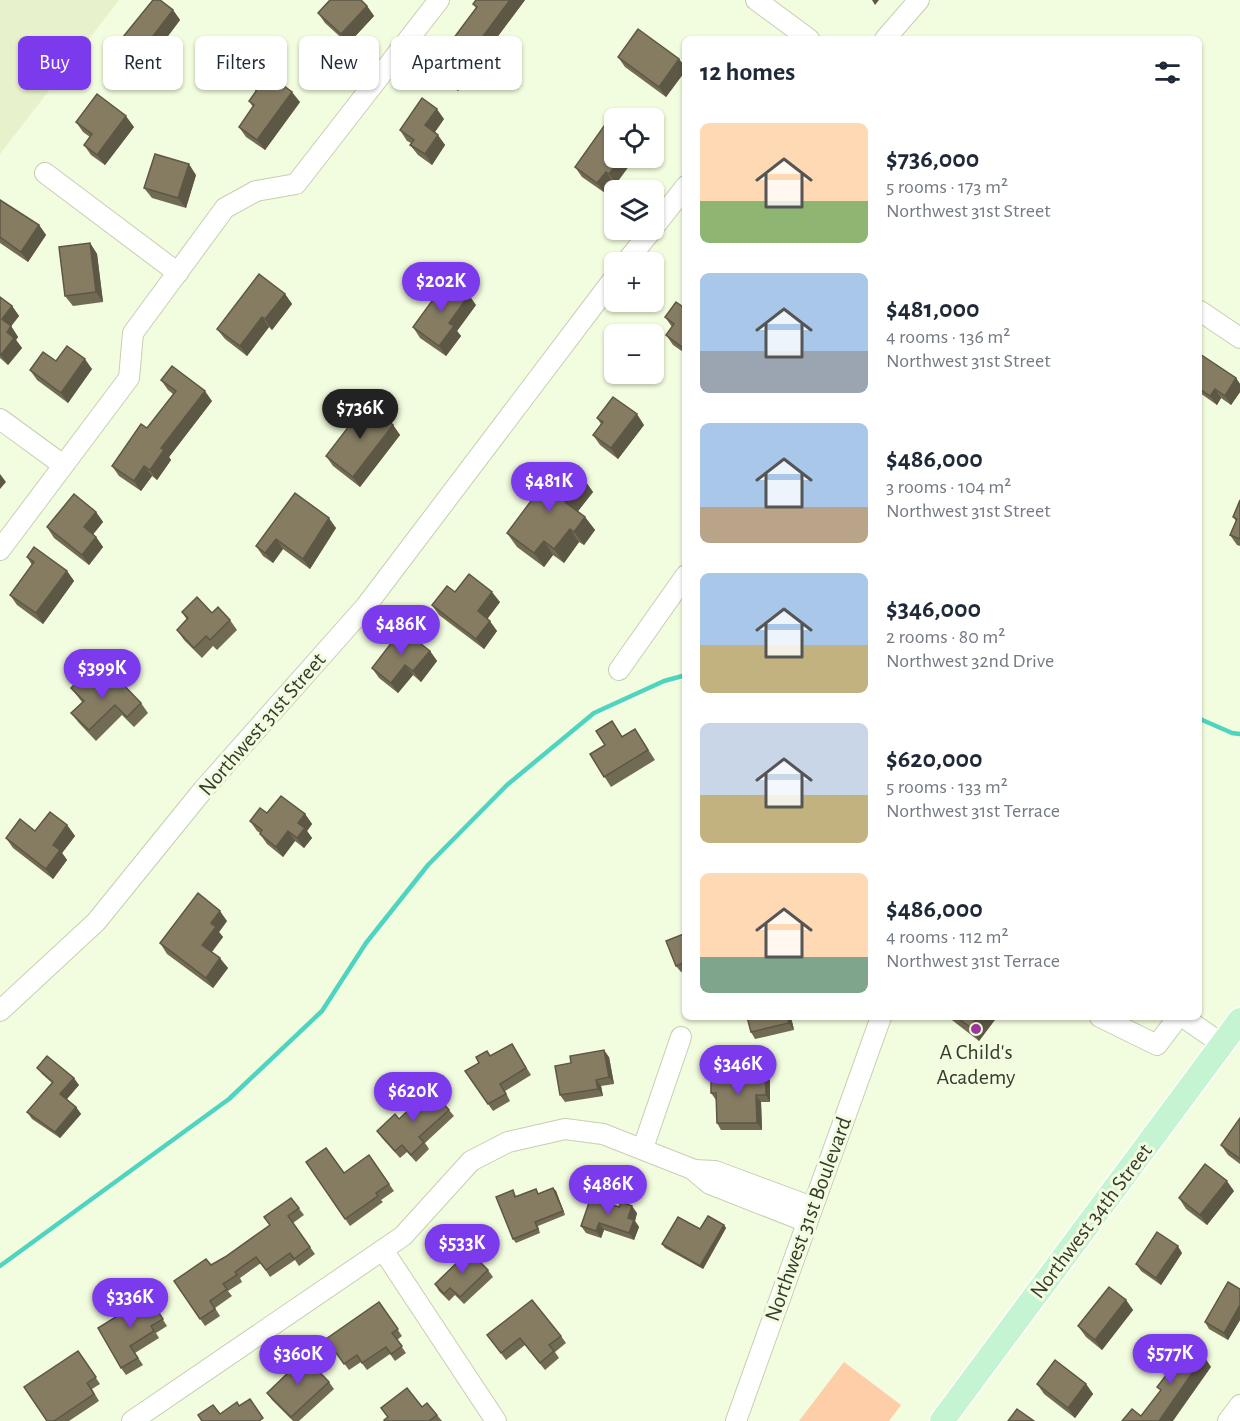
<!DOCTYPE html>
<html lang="en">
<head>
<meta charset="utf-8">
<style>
  :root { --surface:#fff; --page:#f2f2f3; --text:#1f2937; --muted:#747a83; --accent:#7c3aed }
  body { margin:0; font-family:"Alegreya Sans",sans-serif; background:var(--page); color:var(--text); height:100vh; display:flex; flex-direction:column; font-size:22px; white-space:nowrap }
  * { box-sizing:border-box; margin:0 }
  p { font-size:20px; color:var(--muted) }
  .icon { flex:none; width:33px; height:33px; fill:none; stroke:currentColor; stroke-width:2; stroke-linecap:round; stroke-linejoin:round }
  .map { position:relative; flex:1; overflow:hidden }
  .details { position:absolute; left:682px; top:36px; width:520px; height:984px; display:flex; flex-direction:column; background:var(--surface); border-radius:9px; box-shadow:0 2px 4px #0004 }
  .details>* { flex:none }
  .guide { position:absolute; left:18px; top:36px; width:570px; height:54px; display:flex; gap:12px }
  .tools { position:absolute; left:604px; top:108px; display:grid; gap:12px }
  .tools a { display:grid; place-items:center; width:60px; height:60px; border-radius:9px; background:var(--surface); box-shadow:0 2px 4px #0004; font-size:30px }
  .price { position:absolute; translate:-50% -51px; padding:0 14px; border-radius:21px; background:var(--accent); color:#fff; font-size:20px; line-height:39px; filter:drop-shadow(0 2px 3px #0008) }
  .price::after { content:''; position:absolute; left:50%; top:36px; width:18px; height:14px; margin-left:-9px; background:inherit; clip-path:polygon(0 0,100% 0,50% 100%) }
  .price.current { background:#222; color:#fff }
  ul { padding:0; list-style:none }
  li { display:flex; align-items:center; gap:18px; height:150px; padding:0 18px }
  li span { display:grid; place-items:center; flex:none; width:168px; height:120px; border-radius:9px; color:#555 }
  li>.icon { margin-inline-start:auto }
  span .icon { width:72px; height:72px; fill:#fffc; stroke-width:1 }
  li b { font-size:26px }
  h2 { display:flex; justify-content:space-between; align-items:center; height:72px; padding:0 18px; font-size:26px }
  .tag { padding:0 21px; border-radius:9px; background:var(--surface); box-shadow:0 2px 4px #0004; font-size:21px; line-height:54px }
  .tag.current { background:var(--accent); color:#fff }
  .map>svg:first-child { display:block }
</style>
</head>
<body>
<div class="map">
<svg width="1240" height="1421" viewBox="0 0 1240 1421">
  <rect width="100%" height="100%" fill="#f2fcde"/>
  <polygon fill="#e7f2cd" points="0,0 119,0 0,154"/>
  <polygon fill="#fecea8" points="844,1362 901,1405 889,1421 799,1421"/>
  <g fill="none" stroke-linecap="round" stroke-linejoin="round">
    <g stroke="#4fd4c1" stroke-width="4.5">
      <polyline points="1200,719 1232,733 1240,734"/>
      <polyline points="0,1266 229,1099 322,1011 366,943 428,865 507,785 594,713 664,681 686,675"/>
    </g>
    <defs>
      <g id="minor">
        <polyline points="756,0 809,39"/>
        <polyline points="885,39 919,0"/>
        <polyline points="45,173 178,273"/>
        <polyline points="654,227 686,186"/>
        <polyline points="626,262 652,230"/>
        <polyline points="1200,311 1240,338"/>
        <polyline points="0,419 63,465"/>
        <polyline points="0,550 129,378 133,333 225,208 256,191 296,184 439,0"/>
        <polyline points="619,670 686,575"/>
        <polyline points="0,1011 96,922 203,790 366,606 615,277"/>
        <polyline points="1100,1017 1157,1045 1178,1017"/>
        <polyline points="1183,1017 1222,1044"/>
        <polyline points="643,1148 681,1037"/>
        <polyline points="694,1170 715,1171 812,1207"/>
        <polyline points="383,1250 496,1421"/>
        <polyline points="132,1421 403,1236 471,1161 508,1142 565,1129 603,1134 692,1169 710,1184 807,1222"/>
        <polyline points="736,1421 881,1017"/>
        <polyline points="1228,1421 1240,1405"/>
      </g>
      <polyline id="major" points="942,1421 1240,1020"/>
    </defs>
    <use href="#minor" stroke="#c6cfb2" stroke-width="22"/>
    <use href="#major" stroke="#fff" stroke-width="27"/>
    <use href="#minor" stroke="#fff" stroke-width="20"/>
    <use href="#major" stroke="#c4f4d1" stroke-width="24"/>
  </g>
  <g fill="#726b54">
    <polygon points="476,0 525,0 478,63 483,71 470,89 463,84 458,91 439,77 432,67 476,8 473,4"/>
    <polygon points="367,6 374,16 348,44 325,23 318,13"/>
    <polygon points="173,10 180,20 144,68 125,53 118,43"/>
    <polygon points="618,57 679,59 686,68 686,70 666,97 625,67"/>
    <polygon points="251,85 300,102 265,150 246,137 239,127 253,107 249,101 256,92"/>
    <polygon points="444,119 435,132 445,145 432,165 418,155 410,145 411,143 407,141 400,130"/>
    <polygon points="76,122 134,127 105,165 91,155 84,145 90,137 83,132"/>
    <polygon points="615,124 616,184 613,182 605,193 582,177 575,167"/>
    <polygon points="196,175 186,208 152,198 144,188"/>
    <polygon points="0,200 39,225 46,235 28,262 0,243"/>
    <polygon points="90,243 97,254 103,302 73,306 65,296"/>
    <polygon points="285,294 292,304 272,330 269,327 247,356 225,339 217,329"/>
    <polygon points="0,297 12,306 19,316 11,326 18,337 16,340 22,348 8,365 0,358"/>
    <polygon points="476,305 457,331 461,336 446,356 420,338 413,327"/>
    <polygon points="686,309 686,354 673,345 666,335 672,327 665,317"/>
    <polygon points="1200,354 1236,378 1240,384 1240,392 1231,405 1221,398 1217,405 1200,393"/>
    <polygon points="56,361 92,369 68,403 37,380 30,370"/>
    <polygon points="161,380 212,401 169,457 171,460 157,480 152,476 141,491 119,476 112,466 147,428 173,394 168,390"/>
    <polygon points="597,418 644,425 618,459 600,445 593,435 601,424"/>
    <polygon points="393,425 400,435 360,487 333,466 326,456"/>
    <polygon points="583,478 593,492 578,511 585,517 595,530 584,545 579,542 564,563 553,555 544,567 517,547 507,533 550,484"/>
    <polygon points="295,493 336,528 310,569 283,549 273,563 263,556 256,546"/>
    <polygon points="1240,500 1240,546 1237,545 1230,535 1236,521 1233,517"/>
    <polygon points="96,512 103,522 93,534 96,537 103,547 89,565 54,538 47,527"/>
    <polygon points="27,557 67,571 74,581 43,624 17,605 10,595 32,565"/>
    <polygon points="455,592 500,602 487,619 497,631 484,649 439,615 432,605"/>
    <polygon points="182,612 212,613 230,620 237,630 217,650 213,646 202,658 184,640 177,630 187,620"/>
    <polygon points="430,651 437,661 421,682 413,675 398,693 379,678 372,668"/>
    <polygon points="71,688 99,690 141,703 148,713 134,727 122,715 96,741 79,723 71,713 82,702"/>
    <polygon points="635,729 655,760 611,787 590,754"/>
    <polygon points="267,813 305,814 312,824 307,831 312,838 304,848 295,841 283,857 267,844 260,834 260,833 257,831 250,821"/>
    <polygon points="67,825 75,836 62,853 67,860 53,879 13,848 6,838 35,831"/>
    <polygon points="227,921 219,932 223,937 212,952 228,968 213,988 167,954 160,943"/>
    <polygon points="686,933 686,971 681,972 676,966"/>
    <polygon points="747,1017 791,1017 794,1030 755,1039 751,1032"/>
    <polygon points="948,1017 997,1017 979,1041"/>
    <polygon points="512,1044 531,1075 505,1091 510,1101 493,1111 465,1071 479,1063 487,1051 490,1056"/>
    <polygon points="609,1057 614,1084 601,1086 603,1096 565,1102 560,1095"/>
    <polygon points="37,1068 79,1085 67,1099 76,1107 81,1114 60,1138 32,1119 27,1112 52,1083 42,1074"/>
    <polygon points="770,1080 770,1102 761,1102 762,1130 721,1130 717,1123 716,1100 711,1093"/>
    <polygon points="449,1110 454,1116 425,1143 429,1149 416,1162 407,1152 400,1158 382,1138 377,1131 399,1119"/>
    <polygon points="1240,1118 1240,1164 1228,1155 1221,1145"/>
    <polygon points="369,1155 394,1191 381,1200 383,1202 350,1226 306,1162 344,1173"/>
    <polygon points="553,1188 556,1191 565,1215 538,1226 540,1233 516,1243 513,1239 513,1190 516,1196 539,1194"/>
    <polygon points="1234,1191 1207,1225 1186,1209 1179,1198"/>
    <polygon points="291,1198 304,1215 293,1223 315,1254 299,1266 295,1260 270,1277 261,1263 240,1278 242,1282 228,1291 232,1296 215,1308 220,1316 205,1326 174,1281 211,1265 225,1257 270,1225"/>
    <polygon points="637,1213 635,1221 639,1227 634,1240 604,1230 601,1238 586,1233 581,1226"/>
    <polygon points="724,1225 726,1228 703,1269 665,1248 662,1244 700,1229"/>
    <polygon points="1182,1253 1161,1285 1141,1271 1136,1264"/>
    <polygon points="488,1270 493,1277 464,1304 455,1295 449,1301 439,1291 435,1284"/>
    <polygon points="1240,1289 1240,1320 1228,1340 1209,1329 1205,1322"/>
    <polygon points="148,1296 167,1326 156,1333 159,1338 135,1353 143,1365 126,1375 121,1368"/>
    <polygon points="1126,1300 1133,1310 1102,1350 1086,1337 1078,1326"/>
    <polygon points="379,1302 402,1336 397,1340 406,1353 395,1361 390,1354 367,1370 361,1362 349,1370 326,1339"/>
    <polygon points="487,1335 561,1336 566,1343 555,1352 559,1358 545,1370 525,1345 506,1360"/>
    <polygon points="78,1351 100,1384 92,1389 99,1401 69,1421 47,1421"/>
    <polygon points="296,1365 329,1382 334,1389 299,1421 293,1421 272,1400 267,1393 286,1374 282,1368"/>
    <polygon points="1037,1384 1086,1384 1093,1394 1075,1418 1044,1394"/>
    <polygon points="422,1407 437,1415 442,1421 385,1421"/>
  </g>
  <g fill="#5d5745">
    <polygon points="510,0 525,0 478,63 483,71 470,89 463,78 469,55"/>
    <polygon points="872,0 879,0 875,5"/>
    <polygon points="367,6 374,16 348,44 341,34"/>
    <polygon points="173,10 180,20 144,68 137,57"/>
    <polygon points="679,59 686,68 686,70 666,97 659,87"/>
    <polygon points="456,73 463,84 458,91 451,81"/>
    <polygon points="292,92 300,102 265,150 257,140"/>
    <polygon points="437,109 444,119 432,136 425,125"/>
    <polygon points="126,116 134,127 105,165 97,155"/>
    <polygon points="438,135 445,145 432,165 425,154"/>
    <polygon points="621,158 635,158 616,184 609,174"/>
    <polygon points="189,164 196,175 186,208 178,198"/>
    <polygon points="606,172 613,182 605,193 597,183"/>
    <polygon points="39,225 46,235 28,262 21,252"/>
    <polygon points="90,243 97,254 103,302 96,292"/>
    <polygon points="285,294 292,304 272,330 265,319"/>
    <polygon points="469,295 476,305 457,331 461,336 446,356 439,346 449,323"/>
    <polygon points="12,306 19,316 9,329 2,319"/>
    <polygon points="262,317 269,327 247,356 240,346"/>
    <polygon points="11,326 18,337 16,340 22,348 8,365 1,355 7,332"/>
    <polygon points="85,359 92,369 68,403 61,393"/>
    <polygon points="1236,378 1240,384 1240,392 1231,405 1225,396"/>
    <polygon points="1215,389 1221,398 1217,405 1210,396"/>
    <polygon points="205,391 212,401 169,457 171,460 157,480 150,470 161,448"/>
    <polygon points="637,414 644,425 618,459 611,448"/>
    <polygon points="393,425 400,435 360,487 353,477"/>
    <polygon points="144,466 152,476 141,491 134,481"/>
    <polygon points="0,474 6,482 0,489"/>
    <polygon points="583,478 593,492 575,515 565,502"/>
    <polygon points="96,512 103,522 91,537 84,527"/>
    <polygon points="585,517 595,530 584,545 574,532"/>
    <polygon points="329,518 336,528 310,569 303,559"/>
    <polygon points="570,529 579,542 564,563 554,549"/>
    <polygon points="96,537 103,547 89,565 82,555"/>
    <polygon points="276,539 283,549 273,563 265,553"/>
    <polygon points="544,541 553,555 544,567 534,553"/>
    <polygon points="67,571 74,581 43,624 36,613"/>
    <polygon points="492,592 500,602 485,622 478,611"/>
    <polygon points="490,621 497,631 484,649 476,639"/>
    <polygon points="430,651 437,661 421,682 413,671"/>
    <polygon points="405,665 413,675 398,693 391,683"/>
    <polygon points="305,814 312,824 307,831 312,838 304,848 297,838 298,823"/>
    <polygon points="67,825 75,836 62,853 67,860 53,879 46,869 53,845"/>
    <polygon points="288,831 295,841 283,857 276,847"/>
    <polygon points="220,911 227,921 219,932 223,937 209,955 202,945 211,923"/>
    <polygon points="220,958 228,968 213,988 206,978"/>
    <polygon points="787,1017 791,1017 794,1030 789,1023"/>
    <polygon points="977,1017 997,1017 979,1041 970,1027"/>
    <polygon points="604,1050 609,1057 614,1084 609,1077"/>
    <polygon points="765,1073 770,1080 770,1102 766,1095"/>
    <polygon points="74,1078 79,1085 65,1101 60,1094"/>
    <polygon points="596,1080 601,1086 603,1096 598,1089"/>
    <polygon points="756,1095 761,1102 762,1130 757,1123"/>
    <polygon points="76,1107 81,1114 60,1138 55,1132"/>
    <polygon points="1227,1181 1234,1191 1207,1225 1200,1215"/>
    <polygon points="553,1188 556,1191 565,1215 563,1211"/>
    <polygon points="632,1206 637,1213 635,1221 639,1227 634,1240 629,1233 628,1218"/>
    <polygon points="599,1223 604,1230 601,1238 596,1231"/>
    <polygon points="724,1225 726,1228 703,1269 700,1266"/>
    <polygon points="1178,1246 1182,1253 1161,1285 1156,1278"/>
    <polygon points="1126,1300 1133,1310 1102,1350 1095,1340"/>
    <polygon points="1240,1305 1240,1320 1228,1340 1224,1333"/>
    <polygon points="1204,1356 1211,1367 1173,1421 1159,1421"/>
    <polygon points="1086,1384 1093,1394 1075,1418 1068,1408"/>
  </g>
  <g fill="#857c62" stroke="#5d5745" stroke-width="1.5">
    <polygon points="153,0 160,0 173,10 137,57 118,43"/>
    <polygon points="330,0 361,0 367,6 341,34 318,13"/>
    <polygon points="476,0 510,0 469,55 476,60 463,78 456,73 451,81 432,67 477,7 473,4"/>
    <polygon points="638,29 679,59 659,87 618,57"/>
    <polygon points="262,70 292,92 257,140 239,127 254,105 249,101 257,90 251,85"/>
    <polygon points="97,94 126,116 97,155 84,145 92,134 76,122"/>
    <polygon points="422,98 437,109 425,125 438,135 425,154 410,145 414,140 400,130"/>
    <polygon points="609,119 615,124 615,158 621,158 609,174 606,172 597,183 575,167"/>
    <polygon points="155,154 189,164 178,198 144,188"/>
    <polygon points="0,200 39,225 21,252 0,237"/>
    <polygon points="90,243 96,292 65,296 59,247"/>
    <polygon points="259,274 285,294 265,319 262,317 240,346 217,329"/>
    <polygon points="448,279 469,295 449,323 454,326 439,346 413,327"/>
    <polygon points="0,297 12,306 2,319 11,326 7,332 14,338 1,355 0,354"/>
    <polygon points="676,302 686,309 686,350 666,335 674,324 665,317"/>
    <polygon points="67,346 85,359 61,393 30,370 43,352 56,361"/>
    <polygon points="1200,354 1236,378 1225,396 1215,389 1210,396 1200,389"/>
    <polygon points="172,366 205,391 161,448 164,450 150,470 144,466 134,481 112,466 141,424 147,428 176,391 161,380"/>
    <polygon points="613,397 637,414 611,448 593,435 603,422 597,418"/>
    <polygon points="366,404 393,425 353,477 326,456"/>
    <polygon points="565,464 583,478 565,502 585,517 574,532 570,529 554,549 544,541 534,553 507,533 546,481 550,484"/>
    <polygon points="295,493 329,518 303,559 276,539 265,553 256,546"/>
    <polygon points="74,494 96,512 84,527 96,537 82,555 47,527"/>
    <polygon points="1240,500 1240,539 1230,535 1237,519 1233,517"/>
    <polygon points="34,547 67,571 36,613 10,595 34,562 27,557"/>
    <polygon points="469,574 492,592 478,611 490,621 476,639 432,605 447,586 455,592"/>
    <polygon points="197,597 212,613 218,607 230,620 210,640 206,636 194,648 177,630 188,618 182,612"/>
    <polygon points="402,629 430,651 413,671 405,665 391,683 372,668"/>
    <polygon points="84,675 99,690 114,675 141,703 127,717 115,705 89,730 71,713 84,701 71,688"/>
    <polygon points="612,721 622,737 635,729 648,750 604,777 590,754 605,745 596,731"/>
    <polygon points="281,796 305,814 298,823 305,828 297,838 288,831 276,847 260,834 262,830 250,821 260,808 267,813"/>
    <polygon points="50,812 67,825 53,845 60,850 46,869 6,838 20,819 35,831"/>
    <polygon points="198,893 220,911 211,923 216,927 202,945 220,958 206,978 160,943"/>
    <polygon points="686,933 686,962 676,966 666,941"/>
    <polygon points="747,1017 787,1017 789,1023 751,1032"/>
    <polygon points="956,1017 977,1017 970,1027"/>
    <polygon points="512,1044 526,1068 500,1084 506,1094 488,1104 465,1071 479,1063 476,1057 487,1051 490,1056"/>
    <polygon points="604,1050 609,1077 596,1080 598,1089 560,1095 555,1066 571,1063 570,1056"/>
    <polygon points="47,1056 74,1078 60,1094 76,1107 55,1132 27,1112 53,1082 37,1068"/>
    <polygon points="765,1073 766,1095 756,1095 757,1123 717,1123 716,1093 711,1093 711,1074"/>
    <polygon points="431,1089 449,1110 419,1137 424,1142 411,1155 402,1145 395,1151 377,1131 395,1114 399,1119"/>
    <polygon points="1240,1118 1240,1159 1221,1145"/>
    <polygon points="326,1148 344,1173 369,1155 389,1184 376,1193 378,1196 345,1219 306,1162"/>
    <polygon points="1205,1164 1227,1181 1200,1215 1179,1198"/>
    <polygon points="553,1188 563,1211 535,1222 538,1229 513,1239 496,1197 513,1190 515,1197 536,1189 538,1194"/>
    <polygon points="591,1197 619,1207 621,1202 632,1206 628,1218 634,1220 629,1233 599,1223 596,1231 581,1226"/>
    <polygon points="291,1198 299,1208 288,1216 310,1247 294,1259 290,1253 266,1270 256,1257 235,1272 237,1275 223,1284 227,1289 210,1301 215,1309 200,1319 174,1281 206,1259 211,1265 225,1257 270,1225 264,1217"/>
    <polygon points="708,1216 724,1225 700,1266 662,1244 678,1217 700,1229"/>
    <polygon points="1157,1232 1178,1246 1156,1278 1136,1264"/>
    <polygon points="469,1251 488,1270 460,1297 450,1288 444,1294 435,1284"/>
    <polygon points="1228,1282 1240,1289 1240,1305 1224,1333 1205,1322"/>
    <polygon points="1109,1287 1126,1300 1095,1340 1078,1326"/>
    <polygon points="148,1296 163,1319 151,1326 154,1331 130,1346 138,1358 121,1368 98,1328 119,1315 117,1312"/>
    <polygon points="532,1300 561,1336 549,1345 554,1351 540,1363 520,1338 501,1353 487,1335"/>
    <polygon points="379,1302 398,1329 392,1333 402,1346 391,1354 386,1347 362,1363 357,1355 344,1364 326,1339"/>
    <polygon points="1188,1344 1204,1356 1159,1421 1122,1421 1132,1409 1141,1416 1161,1390 1157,1387 1171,1369 1165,1364 1172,1355 1177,1358"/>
    <polygon points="78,1351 96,1377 87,1383 94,1394 54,1421 47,1421 24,1387"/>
    <polygon points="304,1356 329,1382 291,1417 267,1393 287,1374 282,1368 291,1359 296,1365"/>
    <polygon points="1055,1360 1086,1384 1068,1408 1037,1384"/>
    <polygon points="407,1388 422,1407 427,1403 437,1415 429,1421 385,1421 384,1420 388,1417 381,1408"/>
    <polygon points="250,1399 263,1418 259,1421 202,1421 198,1415 213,1405 220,1414 237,1402 239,1406"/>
    <polygon points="1017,1409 1034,1421 1008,1421"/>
  </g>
  <circle fill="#9c369a" stroke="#f2fcde" stroke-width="2" cx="976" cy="1029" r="6"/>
  <g text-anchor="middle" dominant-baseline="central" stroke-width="6" stroke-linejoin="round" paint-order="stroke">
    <g font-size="22" fill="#373a2f" stroke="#f2fcde">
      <text transform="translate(262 724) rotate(-49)">Northwest 31st Street</text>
      <text transform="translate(808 1219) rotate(-70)">Northwest 31st Boulevard</text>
      <text transform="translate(1091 1221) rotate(-53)">Northwest 34th Street</text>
    </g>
    <g font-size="22" fill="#373a2f" stroke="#f2fcde">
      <text x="976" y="1052">A Child's<tspan x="976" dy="25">Academy</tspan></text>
    </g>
  </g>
</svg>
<div class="tools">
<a><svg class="icon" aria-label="locate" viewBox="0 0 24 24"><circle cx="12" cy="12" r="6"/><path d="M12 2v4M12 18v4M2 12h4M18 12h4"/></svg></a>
<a><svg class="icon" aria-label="layers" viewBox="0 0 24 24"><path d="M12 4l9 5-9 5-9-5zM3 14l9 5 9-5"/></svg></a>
<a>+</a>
<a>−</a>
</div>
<b class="price" style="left:441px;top:313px">$202K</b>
<b class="price current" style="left:360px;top:440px">$736K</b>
<b class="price" style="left:549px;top:513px">$481K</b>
<b class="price" style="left:401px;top:656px">$486K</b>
<b class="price" style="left:102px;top:700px">$399K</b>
<b class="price" style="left:738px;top:1096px">$346K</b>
<b class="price" style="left:413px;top:1123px">$620K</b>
<b class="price" style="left:608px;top:1216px">$486K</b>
<b class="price" style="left:462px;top:1275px">$533K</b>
<b class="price" style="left:130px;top:1329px">$336K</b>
<b class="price" style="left:1170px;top:1385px">$577K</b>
<b class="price" style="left:298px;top:1386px">$360K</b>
<div class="guide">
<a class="tag current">Buy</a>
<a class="tag">Rent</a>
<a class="tag">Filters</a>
<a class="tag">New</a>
<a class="tag">Apartment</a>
</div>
<section class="details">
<h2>12 homes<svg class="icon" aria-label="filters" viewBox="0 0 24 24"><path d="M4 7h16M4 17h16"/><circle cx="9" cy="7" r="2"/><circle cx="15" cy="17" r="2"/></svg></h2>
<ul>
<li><span style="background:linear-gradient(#ffd9b3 65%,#8fb573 0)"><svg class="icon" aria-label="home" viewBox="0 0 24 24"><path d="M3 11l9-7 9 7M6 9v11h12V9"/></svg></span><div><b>$736,000</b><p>5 rooms · 173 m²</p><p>Northwest 31st Street</p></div></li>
<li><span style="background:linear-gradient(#a9c7e8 65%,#9aa5b1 0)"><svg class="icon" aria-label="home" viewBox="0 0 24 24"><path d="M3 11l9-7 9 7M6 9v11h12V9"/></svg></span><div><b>$481,000</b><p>4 rooms · 136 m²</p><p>Northwest 31st Street</p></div></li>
<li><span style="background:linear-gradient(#a9c7e8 70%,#b9a48a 0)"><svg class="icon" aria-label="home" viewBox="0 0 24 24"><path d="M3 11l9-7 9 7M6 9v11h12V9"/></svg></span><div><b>$486,000</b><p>3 rooms · 104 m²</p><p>Northwest 31st Street</p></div></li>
<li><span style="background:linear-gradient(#a9c7e8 60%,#c2b280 0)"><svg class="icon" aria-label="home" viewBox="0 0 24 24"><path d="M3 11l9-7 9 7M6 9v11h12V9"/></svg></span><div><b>$346,000</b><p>2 rooms · 80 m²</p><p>Northwest 32nd Drive</p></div></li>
<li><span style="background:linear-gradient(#c9d6e8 60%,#c2b280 0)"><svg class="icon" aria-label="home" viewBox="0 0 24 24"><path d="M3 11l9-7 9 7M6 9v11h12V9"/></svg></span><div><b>$620,000</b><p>5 rooms · 133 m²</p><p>Northwest 31st Terrace</p></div></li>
<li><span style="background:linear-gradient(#ffd9b3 70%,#7fa58c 0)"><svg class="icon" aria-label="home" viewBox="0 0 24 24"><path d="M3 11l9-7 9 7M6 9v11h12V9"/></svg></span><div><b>$486,000</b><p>4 rooms · 112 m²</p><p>Northwest 31st Terrace</p></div></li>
</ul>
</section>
</div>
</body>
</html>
